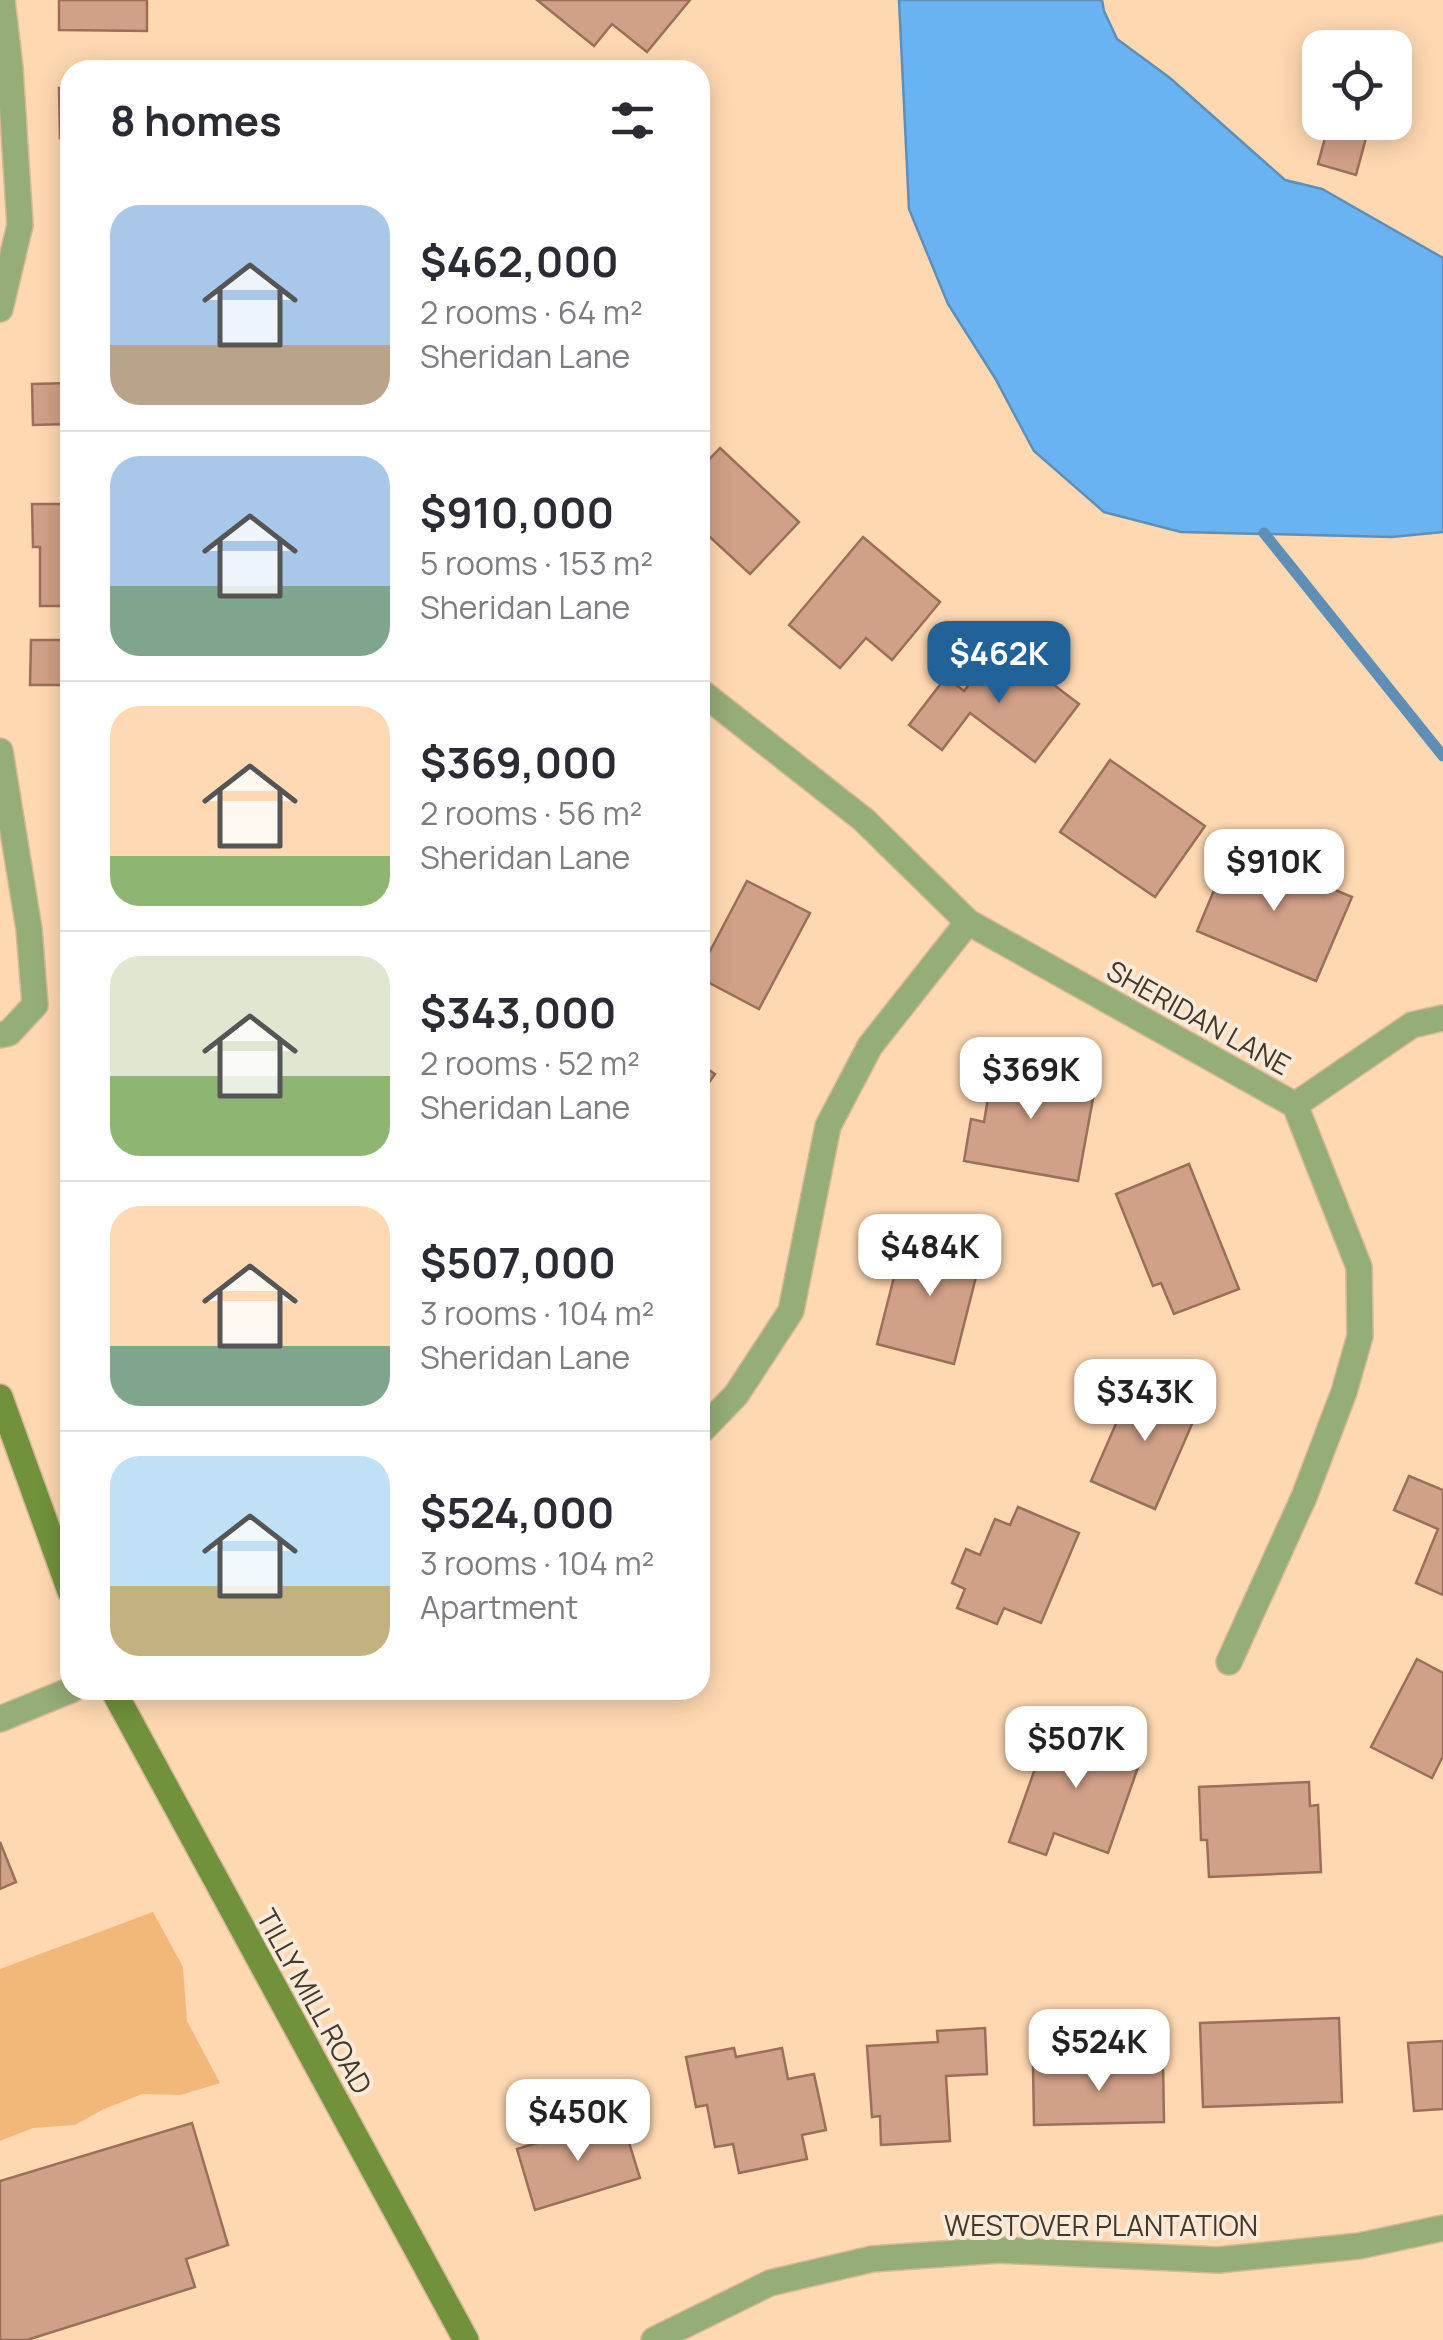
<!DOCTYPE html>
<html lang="en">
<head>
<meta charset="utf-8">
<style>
  :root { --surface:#fff; --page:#f7f7f7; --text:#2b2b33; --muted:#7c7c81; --line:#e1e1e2; --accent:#216398 }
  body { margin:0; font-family:Manrope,sans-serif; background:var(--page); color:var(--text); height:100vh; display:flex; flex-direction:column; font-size:38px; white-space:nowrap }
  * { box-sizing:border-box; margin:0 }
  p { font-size:32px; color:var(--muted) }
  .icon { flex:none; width:55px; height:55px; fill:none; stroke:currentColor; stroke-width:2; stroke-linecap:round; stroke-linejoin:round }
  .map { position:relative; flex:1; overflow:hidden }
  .side { position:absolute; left:60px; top:60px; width:650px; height:1640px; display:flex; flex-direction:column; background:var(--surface); border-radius:30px; box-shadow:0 5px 25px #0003 }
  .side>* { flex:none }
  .fabs { position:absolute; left:1302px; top:30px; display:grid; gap:20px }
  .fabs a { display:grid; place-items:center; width:110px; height:110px; border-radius:20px; background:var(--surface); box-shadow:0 5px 25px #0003; font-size:50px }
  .price { position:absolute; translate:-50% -85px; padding:0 22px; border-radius:20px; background:#fff; color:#222; font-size:32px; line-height:65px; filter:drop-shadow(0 2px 5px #0008) }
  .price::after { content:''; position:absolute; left:50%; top:60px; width:30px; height:22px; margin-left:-15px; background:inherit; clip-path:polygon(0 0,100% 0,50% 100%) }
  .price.current { background:var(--accent); color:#fff }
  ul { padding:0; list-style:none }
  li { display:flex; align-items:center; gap:30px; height:250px; padding:0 50px }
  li+li { border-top:2px solid var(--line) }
  li span { display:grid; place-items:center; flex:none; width:280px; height:200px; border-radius:30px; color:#555 }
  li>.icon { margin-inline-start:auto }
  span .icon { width:120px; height:120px; fill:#fffc; stroke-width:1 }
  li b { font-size:42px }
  h2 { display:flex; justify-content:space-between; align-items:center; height:120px; padding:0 50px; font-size:42px }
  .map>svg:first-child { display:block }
</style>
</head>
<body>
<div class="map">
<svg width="1443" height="2340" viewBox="0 0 1443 2340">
  <rect width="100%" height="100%" fill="#fed8b1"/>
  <polygon fill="#f1b87a" points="153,1912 183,1967 187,2021 220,2083 181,2095 142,2094 102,2110 75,2125 33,2128 0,2141 0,1969"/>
  <polygon fill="#6ab3f3" stroke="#5f8eb6" stroke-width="2.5" points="899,0 1102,0 1104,11 1117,39 1170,78 1285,180 1322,189 1443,258 1443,532 1392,537 1181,532 1104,512 1034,451 995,378 948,304 909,209"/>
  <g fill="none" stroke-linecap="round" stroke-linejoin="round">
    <polyline stroke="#5f8eb6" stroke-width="11" points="1264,533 1443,756"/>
  </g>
  <g fill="#d1a088" stroke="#9c6f58" stroke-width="2.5">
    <polygon points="59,0 147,0 147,31 59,30"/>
    <polygon points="537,0 690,0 647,52 612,24 594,46"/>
    <polygon points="59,88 70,88 70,137 60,138"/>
    <polygon points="1329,123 1367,134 1356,175 1318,164"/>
    <polygon points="70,383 70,424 33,425 32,384"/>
    <polygon points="720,448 799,522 750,574 700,528 700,469"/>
    <polygon points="32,504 70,504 70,606 40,606 40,547 33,547"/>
    <polygon points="863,537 940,602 892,660 866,638 840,668 789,625"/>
    <polygon points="31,640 70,640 70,685 30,685"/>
    <polygon points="1000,644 1079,704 1035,762 970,713 942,750 909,725 946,677 964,691"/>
    <polygon points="1110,760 1205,826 1155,897 1060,832"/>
    <rect x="65" y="821" width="5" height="52"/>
    <polygon points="1232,847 1352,897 1316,981 1197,931"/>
    <polygon points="747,881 810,913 759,1009 700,978 700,970"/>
    <polygon points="978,1062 1096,1082 1078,1181 964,1161 971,1119 984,1122 989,1092 974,1089"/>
    <polygon points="700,1064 715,1074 700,1095"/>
    <polygon points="67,1096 70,1096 70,1144 69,1145"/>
    <polygon points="1189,1164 1239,1289 1174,1314 1161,1283 1153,1286 1116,1194"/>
    <polygon points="905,1234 982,1253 954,1364 877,1344"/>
    <polygon points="1135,1380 1199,1408 1155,1509 1091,1481"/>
    <polygon points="1409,1476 1443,1490 1443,1595 1416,1583 1438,1529 1394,1510"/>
    <polygon points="1018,1507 1079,1533 1041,1623 1004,1608 997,1624 957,1608 965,1589 952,1583 966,1549 980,1555 995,1519 1010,1525"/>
    <polygon points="1417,1659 1443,1673 1443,1756 1432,1778 1371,1747"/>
    <polygon points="1052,1721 1143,1753 1108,1853 1054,1833 1046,1855 1009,1842"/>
    <polygon points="1309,1782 1310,1806 1318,1805 1321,1872 1209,1877 1207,1840 1201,1840 1199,1787"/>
    <polygon points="0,1842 16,1882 0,1889"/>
    <polygon points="1339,2018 1342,2102 1203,2107 1200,2023"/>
    <polygon points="985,2028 987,2074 946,2076 950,2141 881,2145 880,2116 872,2117 867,2046 938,2042 937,2031"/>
    <polygon points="1443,2041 1443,2109 1414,2111 1408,2043"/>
    <polygon points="734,2048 736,2057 782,2048 788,2079 814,2074 826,2130 802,2135 807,2159 739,2173 733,2144 715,2147 707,2105 696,2107 686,2057"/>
    <polygon points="1163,2062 1164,2122 1034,2125 1033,2066"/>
    <polygon points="621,2117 640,2178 535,2210 517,2149"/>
    <polygon points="192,2123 228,2245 186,2259 195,2287 27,2340 0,2340 0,2181"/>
  </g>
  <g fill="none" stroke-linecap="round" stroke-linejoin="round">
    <defs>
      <g id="street">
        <polyline points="0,309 20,225 10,68 2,0"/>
        <polyline points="700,691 864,820 968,922 1295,1105 1359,1267 1360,1336 1344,1392 1304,1497 1229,1662"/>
        <polyline points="0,751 29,929 35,1005 9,1033 0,1035"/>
        <polyline points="1295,1105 1412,1025 1443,1018"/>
        <polyline points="700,1432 736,1395 791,1311 828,1126 870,1046 968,922"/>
        <polyline points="0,1719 71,1690"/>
        <polyline points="654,2340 770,2283 872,2259 999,2250 1218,2260 1359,2246 1443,2228"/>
      </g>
      <g id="secondary">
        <polyline points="0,1397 70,1591"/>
        <polyline points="113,1690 466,2340"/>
      </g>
    </defs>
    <use href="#street" stroke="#d9b895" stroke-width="28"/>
    <use href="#secondary" stroke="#d9b895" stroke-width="28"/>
    <use href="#street" stroke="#95ad76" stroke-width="25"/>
    <use href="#secondary" stroke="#71923b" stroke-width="25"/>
  </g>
  <g text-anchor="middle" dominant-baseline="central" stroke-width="8" stroke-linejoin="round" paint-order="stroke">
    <g font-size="28" fill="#463727" stroke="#f9eada">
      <text transform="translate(1199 1017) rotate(29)">SHERIDAN LANE</text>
      <text transform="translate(315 2001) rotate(61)">TILLY MILL ROAD</text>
      <text x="1101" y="2225">WESTOVER PLANTATION</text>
    </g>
  </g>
</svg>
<div class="fabs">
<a><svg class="icon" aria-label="locate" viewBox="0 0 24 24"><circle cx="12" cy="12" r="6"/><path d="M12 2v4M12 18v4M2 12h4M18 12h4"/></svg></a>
</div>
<b class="price current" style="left:999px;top:706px">$462K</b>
<b class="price" style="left:1274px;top:914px">$910K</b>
<b class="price" style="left:1031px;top:1122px">$369K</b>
<b class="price" style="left:930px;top:1299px">$484K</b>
<b class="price" style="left:1145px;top:1444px">$343K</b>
<b class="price" style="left:1076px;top:1791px">$507K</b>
<b class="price" style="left:1099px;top:2094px">$524K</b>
<b class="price" style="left:578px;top:2164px">$450K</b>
<section class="side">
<h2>8 homes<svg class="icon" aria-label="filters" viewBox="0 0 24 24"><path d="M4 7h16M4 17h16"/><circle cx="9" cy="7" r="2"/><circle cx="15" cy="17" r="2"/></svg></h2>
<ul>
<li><span style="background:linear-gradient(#a9c7e8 70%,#b9a48a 0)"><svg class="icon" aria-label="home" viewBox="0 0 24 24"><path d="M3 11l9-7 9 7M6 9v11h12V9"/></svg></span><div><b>$462,000</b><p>2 rooms · 64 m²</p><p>Sheridan Lane</p></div></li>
<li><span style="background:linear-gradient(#a9c7e8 65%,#7fa58c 0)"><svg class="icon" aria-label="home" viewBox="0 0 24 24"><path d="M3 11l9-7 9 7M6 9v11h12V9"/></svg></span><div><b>$910,000</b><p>5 rooms · 153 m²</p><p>Sheridan Lane</p></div></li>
<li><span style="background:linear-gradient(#ffd9b3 75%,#8fb573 0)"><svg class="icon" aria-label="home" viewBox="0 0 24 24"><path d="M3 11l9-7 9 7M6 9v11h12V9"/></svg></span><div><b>$369,000</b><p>2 rooms · 56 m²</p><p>Sheridan Lane</p></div></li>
<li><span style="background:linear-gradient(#dfe7d0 60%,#8fb573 0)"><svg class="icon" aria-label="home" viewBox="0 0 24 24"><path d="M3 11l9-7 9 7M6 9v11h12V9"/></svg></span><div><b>$343,000</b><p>2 rooms · 52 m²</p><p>Sheridan Lane</p></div></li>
<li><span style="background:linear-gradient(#ffd9b3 70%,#7fa58c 0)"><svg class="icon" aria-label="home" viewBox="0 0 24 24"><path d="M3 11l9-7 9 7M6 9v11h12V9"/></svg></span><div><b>$507,000</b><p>3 rooms · 104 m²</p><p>Sheridan Lane</p></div></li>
<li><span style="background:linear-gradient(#bfe0f5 65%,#c2b280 0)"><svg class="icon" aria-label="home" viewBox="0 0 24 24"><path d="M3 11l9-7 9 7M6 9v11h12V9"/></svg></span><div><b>$524,000</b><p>3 rooms · 104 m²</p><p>Apartment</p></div></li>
</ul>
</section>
</div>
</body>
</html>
